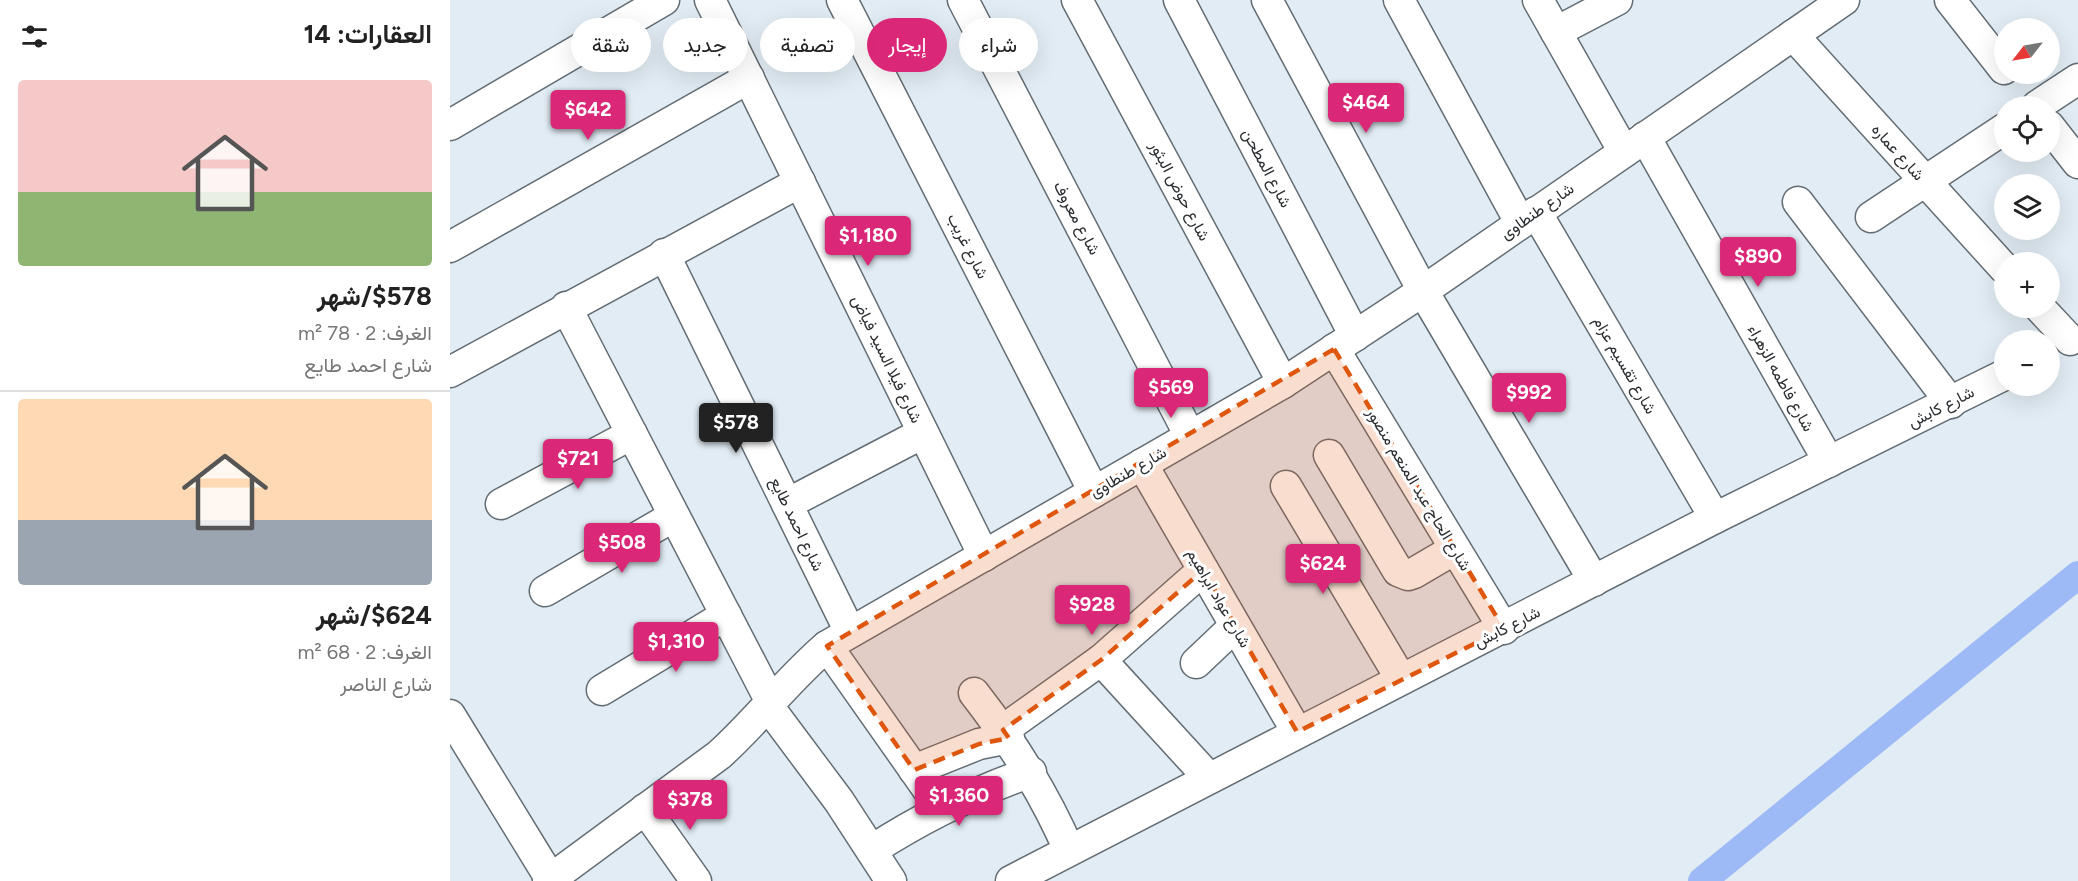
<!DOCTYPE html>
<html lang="ar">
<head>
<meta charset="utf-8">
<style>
  :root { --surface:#fff; --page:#f6f6f6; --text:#222; --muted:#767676; --line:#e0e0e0; --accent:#db2777 }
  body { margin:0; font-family:Figtree,Vazirmatn,sans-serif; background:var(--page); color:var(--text); direction:rtl; height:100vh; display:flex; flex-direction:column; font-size:22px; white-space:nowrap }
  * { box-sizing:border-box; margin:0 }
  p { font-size:20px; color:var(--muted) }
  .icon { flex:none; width:33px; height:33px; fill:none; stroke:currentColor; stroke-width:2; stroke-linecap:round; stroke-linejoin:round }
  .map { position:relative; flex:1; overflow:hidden; direction:ltr }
  .panel { display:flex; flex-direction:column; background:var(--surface); width:450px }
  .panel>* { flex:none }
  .guide { position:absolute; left:18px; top:18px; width:570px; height:54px; direction:rtl; display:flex; gap:12px }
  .needle { width:39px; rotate:239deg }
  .controls { position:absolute; left:1544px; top:18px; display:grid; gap:12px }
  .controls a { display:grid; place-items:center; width:66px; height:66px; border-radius:50%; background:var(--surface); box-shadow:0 6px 24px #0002; font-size:30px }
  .price { position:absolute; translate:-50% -51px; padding:0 14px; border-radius:6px; background:var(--accent); color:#fff; font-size:20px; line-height:39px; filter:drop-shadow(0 2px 3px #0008) }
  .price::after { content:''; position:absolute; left:50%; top:36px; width:18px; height:14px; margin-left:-9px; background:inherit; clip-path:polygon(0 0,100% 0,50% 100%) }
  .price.active { background:#222; color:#fff }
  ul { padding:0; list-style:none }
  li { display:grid; align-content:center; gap:12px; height:318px; padding:0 18px }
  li+li { border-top:2px solid var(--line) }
  li span { display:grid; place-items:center; height:186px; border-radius:6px; color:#555 }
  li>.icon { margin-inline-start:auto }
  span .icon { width:108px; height:108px; fill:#fffc; stroke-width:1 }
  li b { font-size:26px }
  h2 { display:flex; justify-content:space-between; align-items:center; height:72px; padding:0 18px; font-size:26px }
  .pill { padding:0 21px; border-radius:27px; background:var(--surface); box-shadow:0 6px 24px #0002; font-size:21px; line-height:54px }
  .pill.active { background:var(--accent); color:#fff }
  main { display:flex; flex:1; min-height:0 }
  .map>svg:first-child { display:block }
</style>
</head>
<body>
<main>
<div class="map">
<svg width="1628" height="881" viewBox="0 0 1628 881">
  <rect width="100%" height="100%" fill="#e2ecf4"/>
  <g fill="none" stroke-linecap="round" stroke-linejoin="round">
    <polyline stroke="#9ebaf6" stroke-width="28" points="1252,881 1628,575"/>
    <defs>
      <g id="street">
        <polyline points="260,0 534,556"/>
        <polyline points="392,0 644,492"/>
        <polyline points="513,0 740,436"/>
        <polyline points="627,0 833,383"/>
        <polyline points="729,0 905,336"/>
        <polyline points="817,0 973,291 1144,581"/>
        <polyline points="949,0 1070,222"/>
        <polyline points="1088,0 1174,152"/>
        <polyline points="1500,0 1554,69"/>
        <polyline points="1106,32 1167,0"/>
        <polyline points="1343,35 1554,268"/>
        <polyline points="1587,106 1628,79"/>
        <polyline points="0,125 214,0"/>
        <polyline points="1599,126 1628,163"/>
        <polyline points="1195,137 1379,462"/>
        <polyline points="1348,202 1501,403"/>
        <polyline points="1086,212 1265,518"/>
        <polyline points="1421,217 1554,129"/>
        <polyline points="0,247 299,78"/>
        <polyline points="214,254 400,632"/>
        <polyline points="116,307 321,702"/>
        <polyline points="1590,308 1620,340"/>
        <polyline points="884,349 1054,629"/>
        <polyline points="0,372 350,182"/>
        <polyline points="879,455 948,571 958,575 964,573 1005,549"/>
        <polyline points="692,464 847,732"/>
        <polyline points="836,486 951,679"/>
        <polyline points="51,504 182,434"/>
        <polyline points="337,504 473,433"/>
        <polyline points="95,591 224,516"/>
        <polyline points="377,646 491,808"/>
        <polyline points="651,660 758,777"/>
        <polyline points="746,663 785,626"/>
        <polyline points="152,690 276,615"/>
        <path d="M524,693C563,743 594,793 619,850"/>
        <polyline points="318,706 389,801 441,881"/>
        <polyline points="0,715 100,878"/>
        <polyline points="553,730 651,660 753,570"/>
        <polyline points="464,770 529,744 559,738"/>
        <polyline points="195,809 246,881"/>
        <path d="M422,850C473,817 524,792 581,772"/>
        <path d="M98,881L269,755C307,721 338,679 377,646L833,383L973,291L1394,0"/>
        <polyline points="561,881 1265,518 1554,375"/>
      </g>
    </defs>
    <use href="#street" stroke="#646d74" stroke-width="33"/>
    <use href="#street" stroke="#fff" stroke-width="30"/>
  </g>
  <path fill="#df570e" fill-opacity="0.2" stroke="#df570e" stroke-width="4.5" stroke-dasharray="12 8" stroke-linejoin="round" d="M884,349L1054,629L847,732L753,570L651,660L553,730L559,738L529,744L464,770L377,646Z"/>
  <g text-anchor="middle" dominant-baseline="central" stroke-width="6" stroke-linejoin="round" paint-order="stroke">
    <g font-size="16" fill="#2b2e31" stroke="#fff">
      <text transform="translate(1448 152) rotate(48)">شارع عماره</text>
      <text transform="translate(817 168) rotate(62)">شارع المطحن</text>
      <text transform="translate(730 191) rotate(62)">شارع حوض البثور</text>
      <text transform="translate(1087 211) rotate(-35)">شارع طنطاوى</text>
      <text transform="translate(627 218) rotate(62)">شارع معروف</text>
      <text transform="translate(518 246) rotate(63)">شارع غريب</text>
      <text transform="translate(437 359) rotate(64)">شارع فيلا السيد فياض</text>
      <text transform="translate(1175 365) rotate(60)">شارع تقسيم عزام</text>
      <text transform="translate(1331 378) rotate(61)">شارع فاطمه الزهراء</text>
      <text transform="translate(1491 407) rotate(-27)">شارع كابش</text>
      <text transform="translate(678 472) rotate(-30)">شارع طنطاوى</text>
      <text transform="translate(969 489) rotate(59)">شارع الحاج عبد المنعم منصور</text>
      <text transform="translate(347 524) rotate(64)">شارع احمد طايع</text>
      <text transform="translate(769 598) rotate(60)">شارع عواد ابراهيم</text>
      <text transform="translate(1057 627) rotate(-27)">شارع كابش</text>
    </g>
  </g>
</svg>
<div class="controls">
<a><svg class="needle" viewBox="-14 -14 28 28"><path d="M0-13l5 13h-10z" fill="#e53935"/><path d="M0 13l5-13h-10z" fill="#767676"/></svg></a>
<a><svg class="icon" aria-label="locate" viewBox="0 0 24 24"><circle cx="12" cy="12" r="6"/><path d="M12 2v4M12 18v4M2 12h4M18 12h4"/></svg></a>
<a><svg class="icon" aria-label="layers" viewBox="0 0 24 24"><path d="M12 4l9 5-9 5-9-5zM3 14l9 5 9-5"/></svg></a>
<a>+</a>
<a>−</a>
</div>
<b class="price" style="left:916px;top:134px">$464</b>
<b class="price" style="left:138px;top:141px">$642</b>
<b class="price" style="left:418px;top:267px">$1,180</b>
<b class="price" style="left:1308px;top:288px">$890</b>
<b class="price" style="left:721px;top:419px">$569</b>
<b class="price" style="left:1079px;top:424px">$992</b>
<b class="price active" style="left:286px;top:454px">$578</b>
<b class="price" style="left:128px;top:490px">$721</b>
<b class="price" style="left:172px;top:574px">$508</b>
<b class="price" style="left:873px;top:595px">$624</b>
<b class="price" style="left:642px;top:636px">$928</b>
<b class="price" style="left:226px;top:673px">$1,310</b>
<b class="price" style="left:509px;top:827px">$1,360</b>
<b class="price" style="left:240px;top:831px">$378</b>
<div class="guide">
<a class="pill">شراء</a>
<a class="pill active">إيجار</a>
<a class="pill">تصفية</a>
<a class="pill">جديد</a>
<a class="pill">شقة</a>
</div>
</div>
<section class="panel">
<h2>العقارات: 14<svg class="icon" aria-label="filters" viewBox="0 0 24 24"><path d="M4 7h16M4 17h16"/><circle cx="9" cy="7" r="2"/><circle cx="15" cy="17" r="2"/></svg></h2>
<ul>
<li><span style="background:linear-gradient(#f6c9c9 60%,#8fb573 0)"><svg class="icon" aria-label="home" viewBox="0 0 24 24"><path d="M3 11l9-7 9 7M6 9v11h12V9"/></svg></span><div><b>$578/شهر</b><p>الغرف: 2 · 78 m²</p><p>شارع احمد طايع</p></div></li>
<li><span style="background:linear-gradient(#ffd9b3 65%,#9aa5b1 0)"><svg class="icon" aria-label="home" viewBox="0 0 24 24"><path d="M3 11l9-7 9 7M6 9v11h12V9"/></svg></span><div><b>$624/شهر</b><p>الغرف: 2 · 68 m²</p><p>شارع الناصر</p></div></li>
</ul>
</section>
</main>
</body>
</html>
